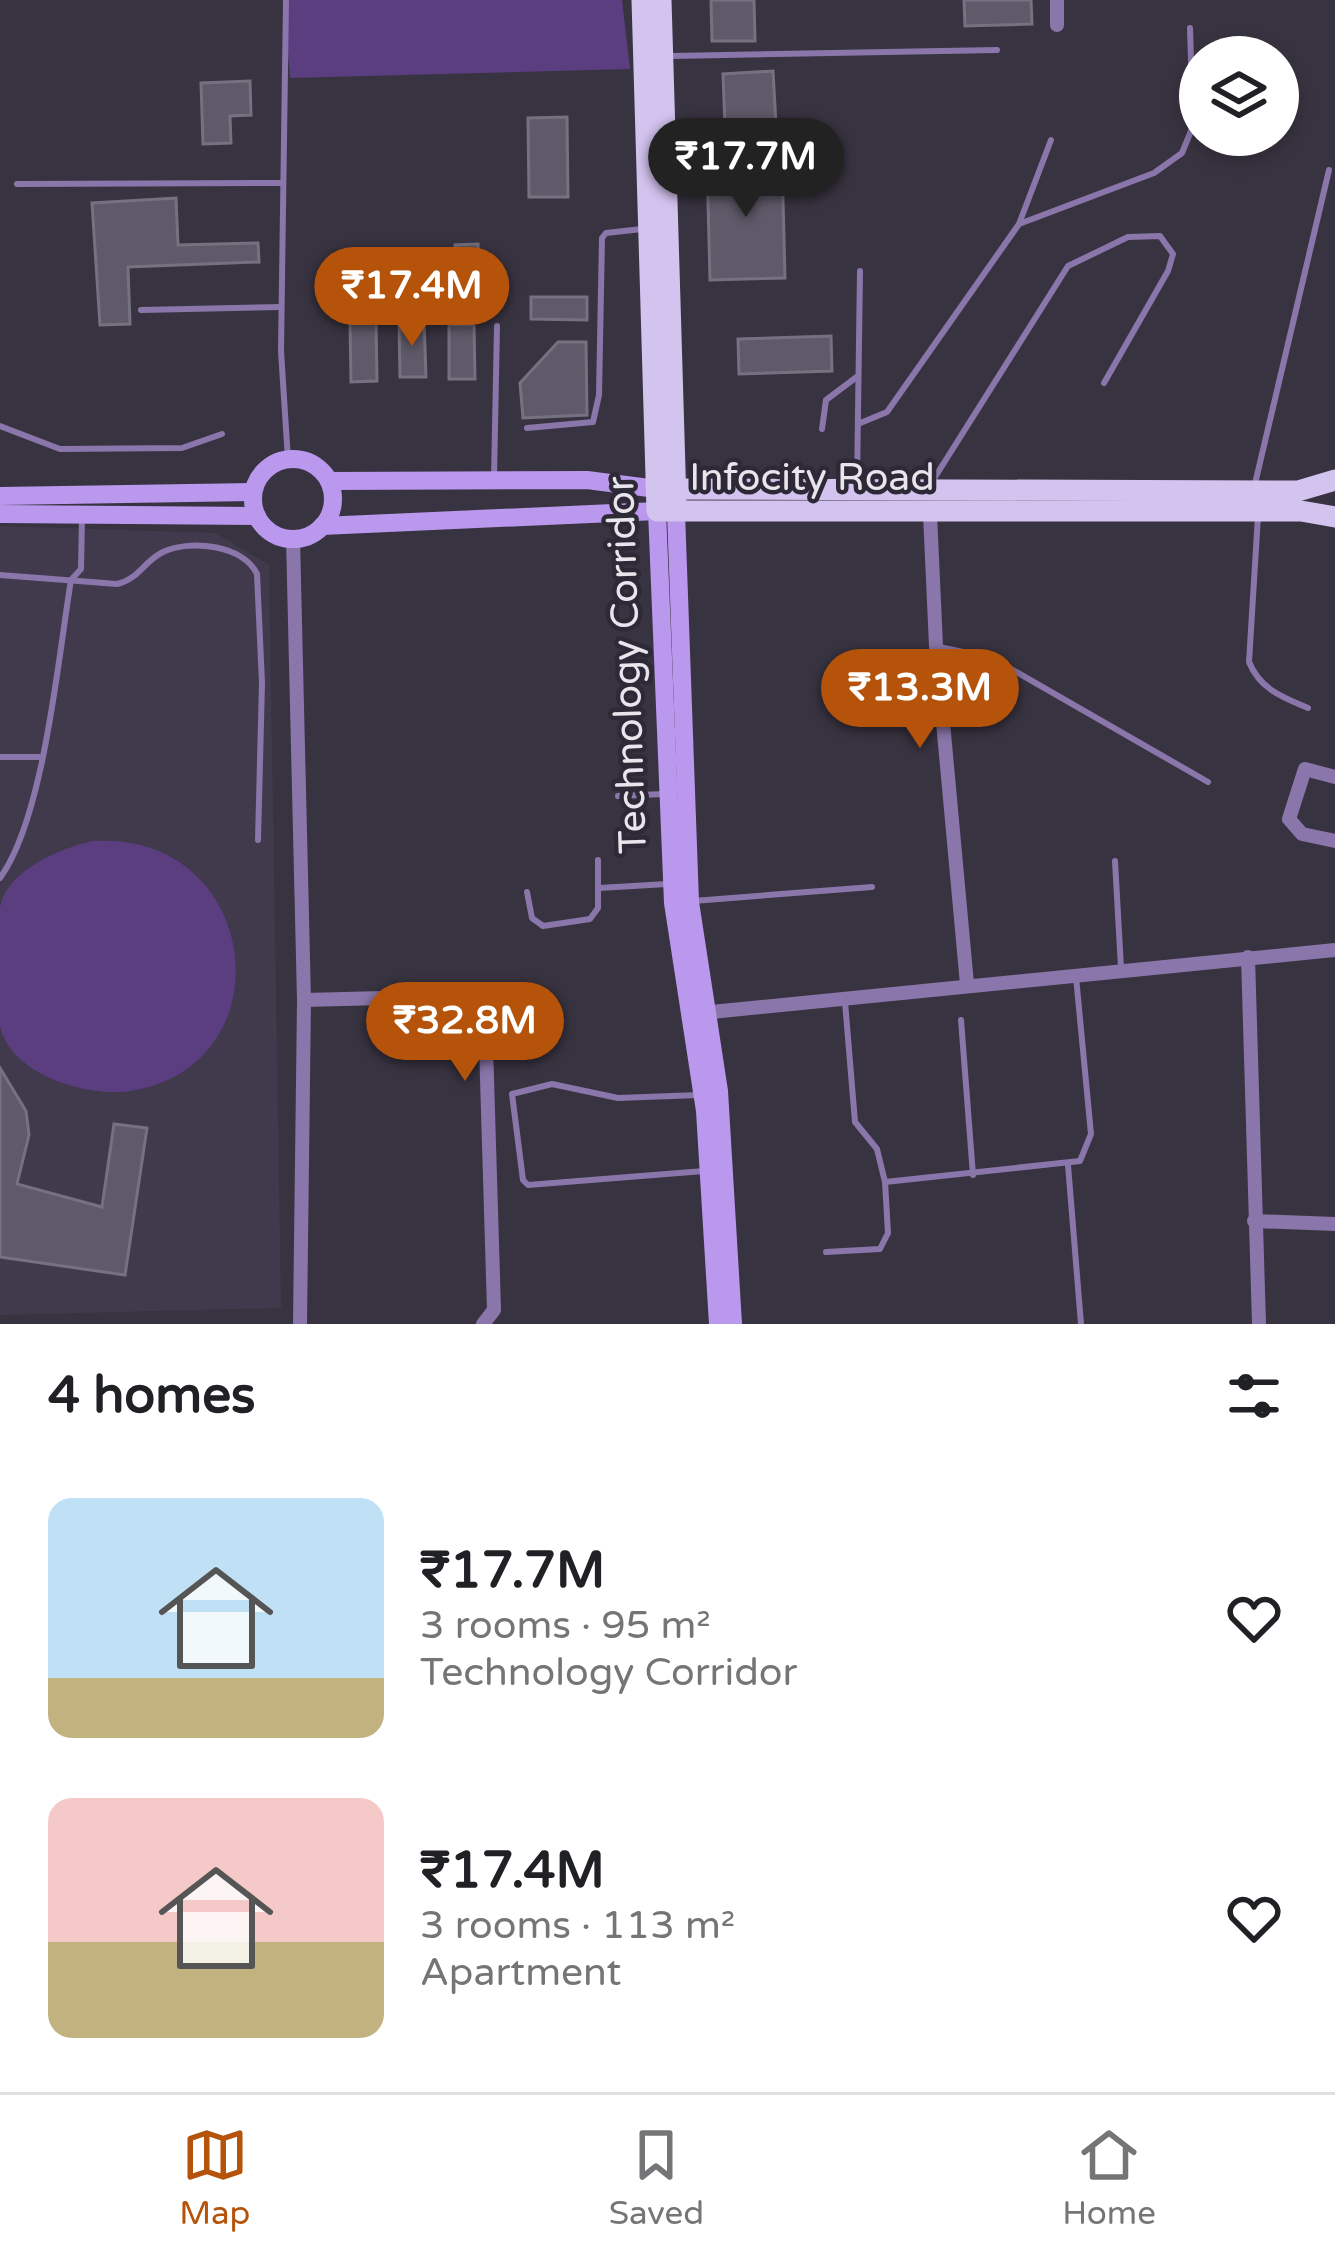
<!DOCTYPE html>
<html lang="en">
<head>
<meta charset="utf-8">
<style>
  :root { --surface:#fff; --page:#f6f6f6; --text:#202124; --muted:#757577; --line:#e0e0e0; --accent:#b45309 }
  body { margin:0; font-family:"Varela Round",sans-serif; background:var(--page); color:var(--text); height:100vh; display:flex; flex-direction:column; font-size:45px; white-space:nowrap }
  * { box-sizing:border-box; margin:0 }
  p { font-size:39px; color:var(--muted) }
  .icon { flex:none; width:66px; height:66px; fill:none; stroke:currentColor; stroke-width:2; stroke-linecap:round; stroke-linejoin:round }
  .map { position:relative; height:1324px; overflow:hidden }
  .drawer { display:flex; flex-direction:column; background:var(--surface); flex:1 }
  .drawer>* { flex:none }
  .controls { position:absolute; left:1179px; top:36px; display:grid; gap:24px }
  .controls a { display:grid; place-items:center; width:120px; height:120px; border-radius:50%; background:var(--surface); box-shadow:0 6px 18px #0003; font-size:60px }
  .price { position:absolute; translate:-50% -102px; padding:0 27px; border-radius:42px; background:var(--accent); color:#fff; font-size:39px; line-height:78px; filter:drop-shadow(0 3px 6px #0008) }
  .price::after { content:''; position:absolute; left:50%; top:72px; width:36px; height:27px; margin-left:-18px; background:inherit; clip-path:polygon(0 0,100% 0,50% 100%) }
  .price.current { background:#222; color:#fff }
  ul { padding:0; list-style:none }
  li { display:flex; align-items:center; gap:36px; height:300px; padding:0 48px }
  li span { display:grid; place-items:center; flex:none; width:336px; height:240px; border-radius:24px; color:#555 }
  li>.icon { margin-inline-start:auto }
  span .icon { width:144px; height:144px; fill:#fffc; stroke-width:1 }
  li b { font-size:51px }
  h2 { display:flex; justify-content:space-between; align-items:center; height:144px; padding:0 48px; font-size:51px }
  .menu { display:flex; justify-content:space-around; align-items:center; height:168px; border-top:3px solid var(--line); background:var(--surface); font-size:33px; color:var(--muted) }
  .menu a { display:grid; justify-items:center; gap:6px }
  .menu .current { color:var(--accent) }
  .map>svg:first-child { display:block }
</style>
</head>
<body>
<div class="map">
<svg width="1335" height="1324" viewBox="0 0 1335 1324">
  <rect width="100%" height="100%" fill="#383340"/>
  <polygon fill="#413a4d" points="0,526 215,533 269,565 281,1308 0,1315"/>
  <g fill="#5a3e80">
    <polygon points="284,0 622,0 630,69 290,78"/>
    <path d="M93,841C261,830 290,1066 130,1091C88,1097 11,1076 0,1026C0,1010 0,988 0,971C0,951 0,927 0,907C7,870 61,848 93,841Z"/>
  </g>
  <g fill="#5f5a69" stroke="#767180" stroke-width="3">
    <polygon points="711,0 754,0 755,41 712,41"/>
    <polygon points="964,0 1031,0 1032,24 965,26"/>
    <polygon points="773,71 776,124 725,127 723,74"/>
    <polygon points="250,81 251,115 230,116 231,143 203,144 201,83"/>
    <polygon points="567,117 568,197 529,197 528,118"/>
    <polygon points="782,160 785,278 710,280 707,162"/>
    <polygon points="176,198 178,245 258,243 259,262 128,267 130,324 100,325 92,203"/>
    <polygon points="478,244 480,286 458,287 455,245"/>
    <polygon points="531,297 587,297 587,320 531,319"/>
    <polygon points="424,320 426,377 400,377 399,321"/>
    <polygon points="376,322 377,381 351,382 350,323"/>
    <polygon points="449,325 474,325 475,379 449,379"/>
    <polygon points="831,336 832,371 739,374 738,339"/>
    <polygon points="558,342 586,342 587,415 523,418 520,383"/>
    <polygon points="0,1068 26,1111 29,1135 17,1184 102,1207 114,1124 147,1128 125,1275 0,1257"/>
  </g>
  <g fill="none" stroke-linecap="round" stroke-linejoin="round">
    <g stroke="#8a76aa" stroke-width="6">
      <polyline points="286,0 281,351 288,460"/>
      <polyline points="671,56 997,50"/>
      <polyline points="17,184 283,183"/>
      <polyline points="1019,224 1051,140"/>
      <polyline points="141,310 281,307"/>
      <polyline points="858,424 887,412 1019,224 1154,173 1182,153 1193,126 1190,28"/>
      <polyline points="0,426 60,449 182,448 222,434"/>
      <polyline points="527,428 593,422 599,395 602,238 606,233 642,229"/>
      <polyline points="822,429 826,400 858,376"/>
      <polyline points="494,478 497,326"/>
      <polyline points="857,484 860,271"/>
      <polyline points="930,485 1068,266 1128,237 1160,236 1173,254 1168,271 1104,383"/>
      <polyline points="1254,488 1329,170"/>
      <path d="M1258,516L1249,662C1260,689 1282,697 1308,708"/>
      <path d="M0,575L117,584C139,579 144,561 163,552C191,539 243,545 257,574L262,683L258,840"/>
      <polyline points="939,647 992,658 1208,782"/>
      <polyline points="0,757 39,757"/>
      <polyline points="618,796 664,794"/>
      <polyline points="1115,861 1121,968"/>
      <path d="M0,878C44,818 58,658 71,580L81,569L82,517"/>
      <polyline points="599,888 667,884"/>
      <polyline points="527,892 532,918 543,926 590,919 598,908 598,860"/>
      <polyline points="693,901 872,887"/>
      <polyline points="961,1020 973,1175"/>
      <polyline points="699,1095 618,1098 552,1084 512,1094 523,1180 528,1185 704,1171"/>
      <polyline points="1068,1165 1081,1324"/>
      <polyline points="885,1182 1080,1161 1091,1134 1076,977"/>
      <polyline points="826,1252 880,1249 888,1233 885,1182 877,1149 855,1122 845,1002"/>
    </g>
    <g stroke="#8a76aa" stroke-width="14">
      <polyline points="1057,0 1057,25"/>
      <polyline points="930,514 936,646 967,984"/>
      <polyline points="293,538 304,1000 300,1324"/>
      <polyline points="1335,777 1305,769 1289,819 1302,834 1335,841"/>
      <polyline points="1248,957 1259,1324"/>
      <polyline points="304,1000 463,996 485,1012 494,1310 483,1324"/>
      <polyline points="701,1013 1335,950"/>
      <polyline points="1254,1221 1335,1224"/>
    </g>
    <g stroke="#b998ed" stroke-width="18">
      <circle cx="293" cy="499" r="40"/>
      <polyline points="329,481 587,480 657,489"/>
      <polyline points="0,496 253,492"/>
      <polyline points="676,512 690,902 719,1091 733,1324"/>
      <polyline points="0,514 257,516"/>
      <polyline points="322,526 657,511 673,903 705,1111 718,1324"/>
    </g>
    <g stroke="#d3c3ef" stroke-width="21">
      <polyline points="642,0 657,511 1301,511 1335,517"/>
      <polyline points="661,0 676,503"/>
      <polyline points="657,489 1298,491 1335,480"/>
    </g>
  </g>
  <g text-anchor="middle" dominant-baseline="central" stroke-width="9" stroke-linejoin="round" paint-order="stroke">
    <g font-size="39" fill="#e8e5ed" stroke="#2e2936">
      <text x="812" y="477">Infocity Road</text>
      <text transform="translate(627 665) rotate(-92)">Technology Corridor</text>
    </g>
  </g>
</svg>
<div class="controls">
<a><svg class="icon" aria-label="layers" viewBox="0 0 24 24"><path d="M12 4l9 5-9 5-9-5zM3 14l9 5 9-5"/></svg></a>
</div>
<b class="price current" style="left:746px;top:220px">₹17.7M</b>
<b class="price" style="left:412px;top:349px">₹17.4M</b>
<b class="price" style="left:920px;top:751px">₹13.3M</b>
<b class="price" style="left:465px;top:1084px">₹32.8M</b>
</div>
<section class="drawer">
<h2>4 homes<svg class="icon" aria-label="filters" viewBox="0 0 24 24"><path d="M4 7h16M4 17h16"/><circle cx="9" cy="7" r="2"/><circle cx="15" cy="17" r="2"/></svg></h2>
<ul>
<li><span style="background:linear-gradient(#bfe0f5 75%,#c2b280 0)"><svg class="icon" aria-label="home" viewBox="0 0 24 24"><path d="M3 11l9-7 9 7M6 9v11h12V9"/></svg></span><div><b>₹17.7M</b><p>3 rooms · 95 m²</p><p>Technology Corridor</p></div><svg class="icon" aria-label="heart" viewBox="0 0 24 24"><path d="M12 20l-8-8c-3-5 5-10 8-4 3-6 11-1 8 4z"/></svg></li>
<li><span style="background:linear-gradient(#f6c9c9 60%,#c2b280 0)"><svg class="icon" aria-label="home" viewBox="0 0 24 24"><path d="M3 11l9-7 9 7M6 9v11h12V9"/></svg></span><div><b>₹17.4M</b><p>3 rooms · 113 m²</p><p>Apartment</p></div><svg class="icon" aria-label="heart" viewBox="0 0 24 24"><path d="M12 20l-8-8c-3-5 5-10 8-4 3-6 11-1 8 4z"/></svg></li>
</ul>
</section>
<nav class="menu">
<a class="current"><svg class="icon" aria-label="map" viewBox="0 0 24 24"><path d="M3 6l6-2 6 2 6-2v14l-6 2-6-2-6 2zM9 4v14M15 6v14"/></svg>Map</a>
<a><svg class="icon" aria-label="saved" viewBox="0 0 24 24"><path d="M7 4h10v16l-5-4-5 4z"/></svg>Saved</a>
<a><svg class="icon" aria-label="home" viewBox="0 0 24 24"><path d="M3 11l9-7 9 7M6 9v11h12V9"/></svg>Home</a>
</nav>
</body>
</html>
